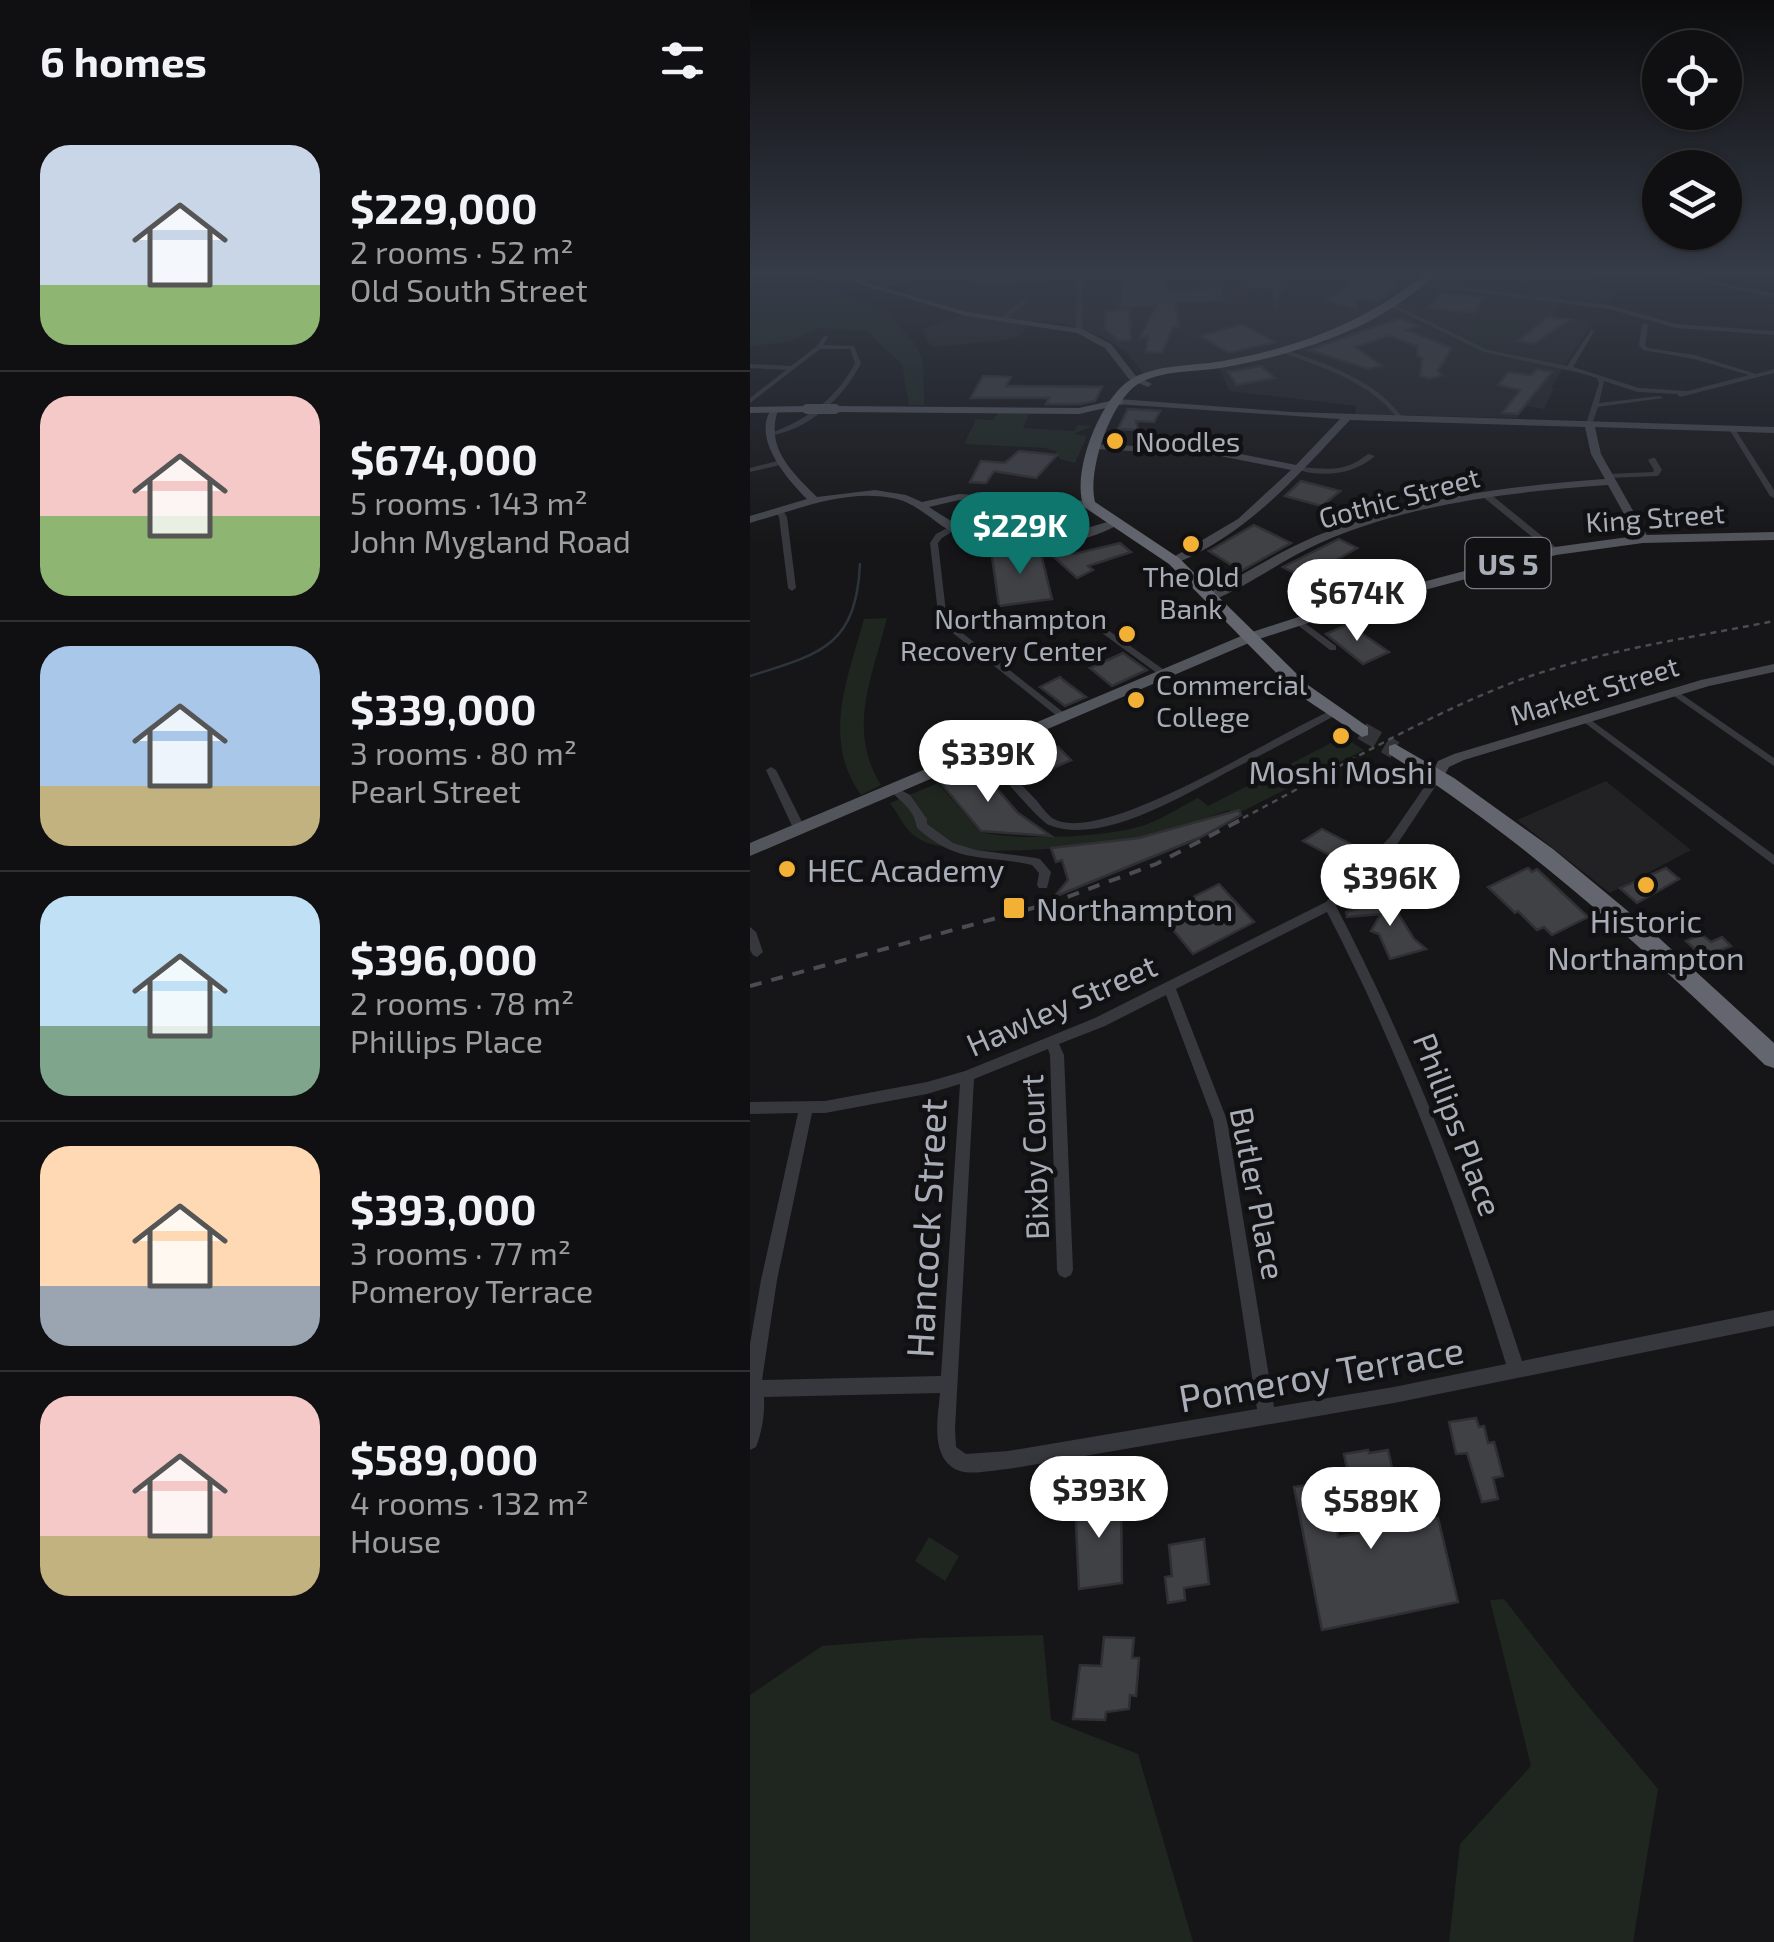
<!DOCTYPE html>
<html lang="en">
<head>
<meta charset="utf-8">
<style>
  :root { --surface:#101012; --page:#1e1e20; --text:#f1f3f6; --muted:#9c9d9f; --line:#303032; --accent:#0f766e }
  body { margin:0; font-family:"Exo 2",sans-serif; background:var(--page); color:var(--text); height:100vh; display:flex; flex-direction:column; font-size:38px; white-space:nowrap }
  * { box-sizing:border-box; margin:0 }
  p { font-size:32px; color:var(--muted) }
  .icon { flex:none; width:55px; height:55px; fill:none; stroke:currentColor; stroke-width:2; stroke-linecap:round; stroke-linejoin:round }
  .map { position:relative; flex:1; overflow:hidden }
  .side { display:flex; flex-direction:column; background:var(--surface); width:750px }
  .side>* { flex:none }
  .controls { position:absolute; left:892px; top:30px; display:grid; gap:20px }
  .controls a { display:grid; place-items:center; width:100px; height:100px; border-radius:50%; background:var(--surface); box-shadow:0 2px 8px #0004,0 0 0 2px var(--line); font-size:50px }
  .price { position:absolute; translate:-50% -85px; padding:0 22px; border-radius:35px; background:#fff; color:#222; font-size:32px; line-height:65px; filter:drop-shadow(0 2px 5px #0008) }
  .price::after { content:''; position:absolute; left:50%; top:60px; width:30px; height:22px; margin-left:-15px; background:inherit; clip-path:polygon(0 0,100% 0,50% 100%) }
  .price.active { background:var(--accent); color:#fff }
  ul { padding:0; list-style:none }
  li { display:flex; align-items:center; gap:30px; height:250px; padding:0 40px }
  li+li { border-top:2px solid var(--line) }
  li span { display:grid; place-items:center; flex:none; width:280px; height:200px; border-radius:30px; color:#555 }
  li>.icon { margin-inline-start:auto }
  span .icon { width:120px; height:120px; fill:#fffc; stroke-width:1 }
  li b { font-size:42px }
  h2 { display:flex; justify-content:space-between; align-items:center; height:120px; padding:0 40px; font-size:42px }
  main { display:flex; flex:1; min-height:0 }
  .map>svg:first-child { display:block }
</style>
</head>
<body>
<main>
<section class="side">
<h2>6 homes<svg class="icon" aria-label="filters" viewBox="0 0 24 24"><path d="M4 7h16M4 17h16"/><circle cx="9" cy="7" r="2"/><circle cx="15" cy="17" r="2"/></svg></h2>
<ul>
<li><span style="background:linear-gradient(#c9d6e8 70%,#8fb573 0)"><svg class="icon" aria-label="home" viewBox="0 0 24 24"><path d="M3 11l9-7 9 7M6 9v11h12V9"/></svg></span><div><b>$229,000</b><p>2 rooms · 52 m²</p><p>Old South Street</p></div></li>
<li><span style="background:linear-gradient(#f6c9c9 60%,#8fb573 0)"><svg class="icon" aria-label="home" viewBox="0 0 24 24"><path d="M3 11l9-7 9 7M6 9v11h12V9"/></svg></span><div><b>$674,000</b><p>5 rooms · 143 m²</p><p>John Mygland Road</p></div></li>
<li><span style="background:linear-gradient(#a9c7e8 70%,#c2b280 0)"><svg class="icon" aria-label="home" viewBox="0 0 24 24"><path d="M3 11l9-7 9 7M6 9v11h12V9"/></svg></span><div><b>$339,000</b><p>3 rooms · 80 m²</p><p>Pearl Street</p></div></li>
<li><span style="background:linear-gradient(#bfe0f5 65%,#7fa58c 0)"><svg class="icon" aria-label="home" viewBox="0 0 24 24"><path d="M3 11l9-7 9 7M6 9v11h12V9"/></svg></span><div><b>$396,000</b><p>2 rooms · 78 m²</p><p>Phillips Place</p></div></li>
<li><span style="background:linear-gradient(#ffd9b3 70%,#9aa5b1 0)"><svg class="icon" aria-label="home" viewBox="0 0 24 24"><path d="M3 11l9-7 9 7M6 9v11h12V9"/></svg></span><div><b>$393,000</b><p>3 rooms · 77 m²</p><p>Pomeroy Terrace</p></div></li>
<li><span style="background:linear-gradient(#f6c9c9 70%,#c2b280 0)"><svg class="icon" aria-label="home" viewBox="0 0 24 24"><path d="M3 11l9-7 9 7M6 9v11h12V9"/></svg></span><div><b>$589,000</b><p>4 rooms · 132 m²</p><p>House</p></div></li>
</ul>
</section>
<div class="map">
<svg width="1024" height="1942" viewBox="0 0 1024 1942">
  <rect width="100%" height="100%" fill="#161618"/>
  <g fill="#222225">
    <polygon points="59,274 842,274 841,278 852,280 850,289 865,290 861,304 812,299 803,317 844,321 801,387 804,388 794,409 777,406 767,418 605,414 606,406 480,391 465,361 394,374 376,352 353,337 317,324 283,321 266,339 182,347 171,330 219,312 148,291 179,282 166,276 127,285 104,279 87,285"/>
    <polygon points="856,781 941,850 860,893 767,820"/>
  </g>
  <g fill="#1e261f">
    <polygon points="0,274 49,274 139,314 168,348 173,363 174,405 159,405 152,364 116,331 71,328 38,342 0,346"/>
    <polygon points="747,318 774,322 773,328 734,347 708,335"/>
    <polygon points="248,413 279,414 273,428 324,431 328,425 342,426 324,434 337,436 325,463 310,459 305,451 295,448 214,444 226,419 243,420"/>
    <path d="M137,618C123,676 96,730 131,785L111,795C71,739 98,678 114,619Z"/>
    <path d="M600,741L614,750L485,815L479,810C460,816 441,824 421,830C374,845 211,863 169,839C156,832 149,815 140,803L188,783L230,832C267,841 365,838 400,823C417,816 432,806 448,798L458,806L581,743L587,748Z"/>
    <polygon points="179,1537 209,1556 195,1581 165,1561"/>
    <polygon points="754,1599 824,1689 908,1789 883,1942 699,1942 710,1844 781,1766 740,1600"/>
    <polygon points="293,1635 301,1720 388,1754 443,1942 0,1942 0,1695 72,1646 172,1638"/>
  </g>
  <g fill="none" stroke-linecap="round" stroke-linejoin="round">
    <path stroke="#2c353c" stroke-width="2.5" d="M0,676C71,654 106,646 110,564"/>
  </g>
  <g fill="#404145" stroke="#303034" stroke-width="2.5">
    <polygon points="377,274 416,274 417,292 471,287 474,301 425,303 429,327 423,327 412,353 396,352 398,336 390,338 406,306 370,308 372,276"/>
    <polygon points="495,274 528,274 532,289 525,307 521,287 498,288"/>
    <polygon points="613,274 647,274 641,282 651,287 627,302 608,299 606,309 576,300"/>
    <polygon points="690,292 715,295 734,297 724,313 678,308"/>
    <polygon points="379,309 381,340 369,341 355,329 355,311"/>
    <polygon points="797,317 819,320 784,344 768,341"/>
    <polygon points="650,318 669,326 657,330 702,348 688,371 693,375 680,379 670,376 672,358 667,356 667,346 640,336 605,347 633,366 618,369 558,350"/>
    <polygon points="492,324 526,342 479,353 450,336"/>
    <polygon points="511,366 525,378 486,385 478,372"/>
    <polygon points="787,369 802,372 768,414 752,413 770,390 748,385 758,372 781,375"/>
    <polygon points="233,376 261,377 256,386 352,387 345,401 329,404 296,404 299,398 221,398"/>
    <polygon points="378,409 410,411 404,422 386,421 388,430 368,429"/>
    <polygon points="269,451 307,455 286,478 244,471 236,483 220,482 231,461 255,463"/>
    <polygon points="551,481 590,491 572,506 535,496"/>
    <polygon points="504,525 541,543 491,571 459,551"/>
    <polygon points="589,539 607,548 564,573 558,570 550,576 533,567"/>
    <polygon points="370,543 381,552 338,566 343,570 327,578 295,549 315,547 324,554"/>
    <polygon points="241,550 290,550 302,599 249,606"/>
    <polygon points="598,624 639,652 613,664 576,634"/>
    <polygon points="373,653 397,670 362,686 340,668"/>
    <polygon points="310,677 312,679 336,697 315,706 290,687"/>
    <polygon points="308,747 321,760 297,771 284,758"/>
    <polygon points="227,766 268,813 301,836 231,831 190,782"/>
    <polygon points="489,810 491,815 451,837 304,897 318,880 312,860 306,862 301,848 389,838"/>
    <polygon points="572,829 616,852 604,864 598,861 595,863 553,841"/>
    <polygon points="778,868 782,872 787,869 838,917 802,935 794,927 787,930 768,911 765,913 738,887"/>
    <polygon points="916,868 929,879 887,903 870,888"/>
    <polygon points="469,884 504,922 443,954 410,914"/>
    <polygon points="639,899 664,939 676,949 640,959 629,934 621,931 631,914 597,917 596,912"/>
    <polygon points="951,934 961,942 972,937 981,946 953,957 936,941"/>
    <polygon points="726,1418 729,1427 734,1426 738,1443 744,1442 753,1476 743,1478 748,1499 732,1502 717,1453 706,1454 699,1422"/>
    <polygon points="618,1450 619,1453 638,1450 650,1503 628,1507 624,1489 582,1496 588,1537 688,1518 708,1602 572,1630 544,1487 599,1479 594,1454"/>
    <polygon points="371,1494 372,1583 329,1589 325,1502"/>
    <polygon points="454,1539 459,1584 434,1588 435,1600 418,1603 415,1577 422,1576 419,1545"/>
    <polygon points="354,1637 384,1638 382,1658 389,1658 386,1696 380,1695 379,1709 356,1712 355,1720 323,1719 330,1665 351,1666"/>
  </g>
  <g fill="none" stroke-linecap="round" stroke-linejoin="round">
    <polyline stroke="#333438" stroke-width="18" stroke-dasharray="18 9" stroke-linecap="butt" points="612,731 645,750"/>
    <g fill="#37383d" fill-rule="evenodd">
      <polygon points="111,274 121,274 92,281 89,279"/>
      <polygon points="176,274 185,274 124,290 121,288"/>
      <polygon points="208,274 216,274 231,279 333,274 332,331 329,333 326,331 327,279 231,283"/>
      <polygon points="911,274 921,274 1024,293 1024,297"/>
      <polygon points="670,282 859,305 926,324 1024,331 1024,335 926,328 859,309 668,285"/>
      <polygon points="273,299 278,300 255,320 251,320 251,318"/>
      <polygon points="641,305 645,305 738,350 817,366 841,330 845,330 823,367 889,388 938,391 999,375 944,359 893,350 889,345 892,325 895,323 898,325 895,345 897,348 945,355 1006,374 1024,369 1024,373 930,397 927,394 888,392 854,381 849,403 910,396 913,398 848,407 842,424 839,426 836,424 849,383 847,378 830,373 734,352 641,307"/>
      <path d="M75,335L78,337L73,345L104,346L111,363C94,398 57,431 18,436V434C55,421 87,399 105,363L100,349H70L0,403V398L36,370L0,368V364L41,366L67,346Z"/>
      <path d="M530,348C574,363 625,379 653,418L648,419C620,381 570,367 528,351Z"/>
      <polygon points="982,427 985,429 1024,490 1024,498 1020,496 979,429"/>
      <path d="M618,454L625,456C603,475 572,478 545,469L549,467C577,469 595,473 618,454Z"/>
      <polygon points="902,458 905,458 912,470 908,476 858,478 854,476 858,474 903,472 904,470 898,460"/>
      <polygon points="27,461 31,463 30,465 0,472 0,468"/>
      <polygon points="733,493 739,493 808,549 808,553 802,553 733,497"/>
      <polygon points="26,509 32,509 37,517 46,588 42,591 38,588 29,517 25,511"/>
      <polygon points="201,526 208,528 192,538 188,543 197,621 318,716 318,720 312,720 189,622 180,543 186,534"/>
      <polygon points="548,618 586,646 586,650 580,650 545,623 544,621"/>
      <polygon points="355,628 417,672 417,676 411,676 352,633 351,631"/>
      <polygon points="924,689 1024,758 1024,766 921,694 921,690"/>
      <path d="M583,710L588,713L586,715C553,733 519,751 485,768C439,792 352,847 299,825C288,820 242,765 232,752L237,749L241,750C256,767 271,784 287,801C291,806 297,814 302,818C351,849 530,731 583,710Z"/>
      <polygon points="834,715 1024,855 1024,865 831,720 829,718"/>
      <polygon points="21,767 26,770 56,830 54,833 46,833 44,830 16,770"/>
      <path d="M688,772L693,775L648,843L586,906C662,1052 721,1204 772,1361L1024,1310V1326L644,1403L258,1469C244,1470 223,1475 210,1471C179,1460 188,1418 190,1393L14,1397C15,1413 12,1432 6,1447L0,1450V1344L11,1280L48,1113L0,1114V1102L75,1101L177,1082L215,1071L345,1018L576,902L640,837L684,773ZM577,912C652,1057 708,1208 756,1364L644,1387L524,1407L477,1120L426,989ZM416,995L463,1120L507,1409L258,1451L216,1454L206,1447L205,1429L224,1079L298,1049L300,1055L307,1270L309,1275L315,1278L321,1275L323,1270L314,1055L309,1044L355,1026ZM210,1084L191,1376L12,1380L27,1280L62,1113H75L177,1094Z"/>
      <path d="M145,787L160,795L177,819V824L203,843L226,850L286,858L290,859L301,872L297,888H289L287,885L289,873L282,865C233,854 209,865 167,828C165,811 152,802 140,791Z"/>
      <polygon points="0,927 6,932 13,952 7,957 3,955 0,950"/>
    </g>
    <g fill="#45474d" fill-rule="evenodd">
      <polygon points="77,274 88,274 217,312 332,329 361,344 385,375 402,384 398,387 379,379 355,348 327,333 216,316"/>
      <path d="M369,399L542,412L1024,427V433L845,427L851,454L899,539L897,541H889L858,485C761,492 661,503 570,543C533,559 499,586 461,601L457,600V594C493,575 528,552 566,536C658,499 757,486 855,479L841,454L835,427L600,420C548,475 497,535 424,564L418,561L420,559L488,519L541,470L470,456L346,449L343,448V444L470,450L546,465L590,419L366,404V400Z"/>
      <path d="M23,407L28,410C15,448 42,472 67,497L125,490L156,495L172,502L209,494L339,501L344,504L339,507L209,500L179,507C249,555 291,542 367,519L372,522C330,550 247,555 202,532C182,521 166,502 142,498C94,489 46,510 0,523V516L57,499C36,478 0,436 23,407Z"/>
      <polygon points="1024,664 1024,672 959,686 714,760 699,767 693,778 683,778 681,775 688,761 704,754 951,680"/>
    </g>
    <g fill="#53555c" fill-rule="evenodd">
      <polygon points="369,399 373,400 373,404 329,414 85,412 80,409 85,406 329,408"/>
      <polygon points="0,407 57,406 62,409 57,412 0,413"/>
      <polygon points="1024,532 1024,540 893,543 806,555 592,612 506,640 0,856 0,843 496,634 582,606 805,547 893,535"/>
    </g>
    <g fill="#63666e" fill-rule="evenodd">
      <path d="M674,274H685C630,329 545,355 470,368C445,372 411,370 388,384C360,402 337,471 345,502L429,558L558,685L618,727V735L612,737L546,693L419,564L334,507C320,474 351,395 383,378C409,364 444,366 473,361C546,348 617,322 674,274Z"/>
      <path d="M645,744L704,778L803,849L897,927L1024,1043V1068L1015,1065C897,951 778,842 639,754V746Z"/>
    </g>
    <path stroke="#4a4c52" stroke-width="2.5" stroke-dasharray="6 5" stroke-linecap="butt" d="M493,818C585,770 675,715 772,679C853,650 940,638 1024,621"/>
    <polyline stroke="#4a4c52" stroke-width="4" stroke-dasharray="12 10" stroke-linecap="butt" points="0,986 301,903 406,864 498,816"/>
    <polyline stroke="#53555c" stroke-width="10" points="57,409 85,409"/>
  </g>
  <linearGradient id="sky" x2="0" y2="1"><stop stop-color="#0c0c0d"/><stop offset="0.5" stop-color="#363c48"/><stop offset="1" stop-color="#363c48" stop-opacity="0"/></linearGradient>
  <rect width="1024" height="546" fill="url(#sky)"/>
  <g fill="#f2b134" stroke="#111113" stroke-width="4">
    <circle cx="365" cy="441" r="10"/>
    <circle cx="441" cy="544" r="10"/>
    <circle cx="377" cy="634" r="10"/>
    <circle cx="386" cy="700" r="10"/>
    <circle cx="591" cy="736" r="10"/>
    <circle cx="37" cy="869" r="10"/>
    <circle cx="896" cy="885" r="10"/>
    <rect x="252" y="896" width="24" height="24" rx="5"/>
  </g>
  <g text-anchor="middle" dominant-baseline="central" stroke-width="9" stroke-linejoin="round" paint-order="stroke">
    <g font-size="28" fill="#a8adb8" stroke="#111113" text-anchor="start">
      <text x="385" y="441">Noodles</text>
      <text x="441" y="576" text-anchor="middle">The Old<tspan x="441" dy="32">Bank</tspan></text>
      <text x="357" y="618" text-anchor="end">Northampton<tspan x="357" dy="32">Recovery Center</tspan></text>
      <text x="406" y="684">Commercial<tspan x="406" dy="32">College</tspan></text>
    </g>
    <g font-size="28" fill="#a8adb8" stroke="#111113">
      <text transform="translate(649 497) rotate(-15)">Gothic Street</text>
      <text transform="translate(905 517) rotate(-4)">King Street</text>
      <text transform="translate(844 690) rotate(-17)">Market Street</text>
    </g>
    <rect fill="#111113" stroke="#7b7e86" stroke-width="2.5" x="715.5" y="538" width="85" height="50" rx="8"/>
    <g font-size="30" font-weight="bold" fill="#a8adb8">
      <text x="758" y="563">US 5</text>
    </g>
    <g font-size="32" fill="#a8adb8" stroke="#111113">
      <text x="591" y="771">Moshi Moshi</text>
      <text x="57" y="869" text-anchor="start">HEC Academy</text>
      <text x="286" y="908" text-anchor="start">Northampton</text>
      <text x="896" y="920">Historic<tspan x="896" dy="37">Northampton</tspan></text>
    </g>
    <g font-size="32" fill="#a8adb8" stroke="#111113">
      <text transform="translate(311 1004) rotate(-24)">Hawley Street</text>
      <text transform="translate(709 1124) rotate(69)">Phillips Place</text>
      <text transform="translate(283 1157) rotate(-92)">Bixby Court</text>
      <text transform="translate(509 1193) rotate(79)">Butler Place</text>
    </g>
    <g font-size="38" fill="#a8adb8" stroke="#111113">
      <text transform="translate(175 1228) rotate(-87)">Hancock Street</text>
      <text transform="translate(571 1373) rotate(-10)">Pomeroy Terrace</text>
    </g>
  </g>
</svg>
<div class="controls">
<a><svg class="icon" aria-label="locate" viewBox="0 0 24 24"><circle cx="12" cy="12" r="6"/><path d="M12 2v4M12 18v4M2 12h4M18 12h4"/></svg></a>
<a><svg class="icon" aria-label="layers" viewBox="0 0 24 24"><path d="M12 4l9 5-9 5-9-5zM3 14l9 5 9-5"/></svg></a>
</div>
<b class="price active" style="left:270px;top:577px">$229K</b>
<b class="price" style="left:607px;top:644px">$674K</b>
<b class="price" style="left:238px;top:805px">$339K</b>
<b class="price" style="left:640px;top:929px">$396K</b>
<b class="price" style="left:349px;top:1541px">$393K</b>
<b class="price" style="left:621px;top:1552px">$589K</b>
</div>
</main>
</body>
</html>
